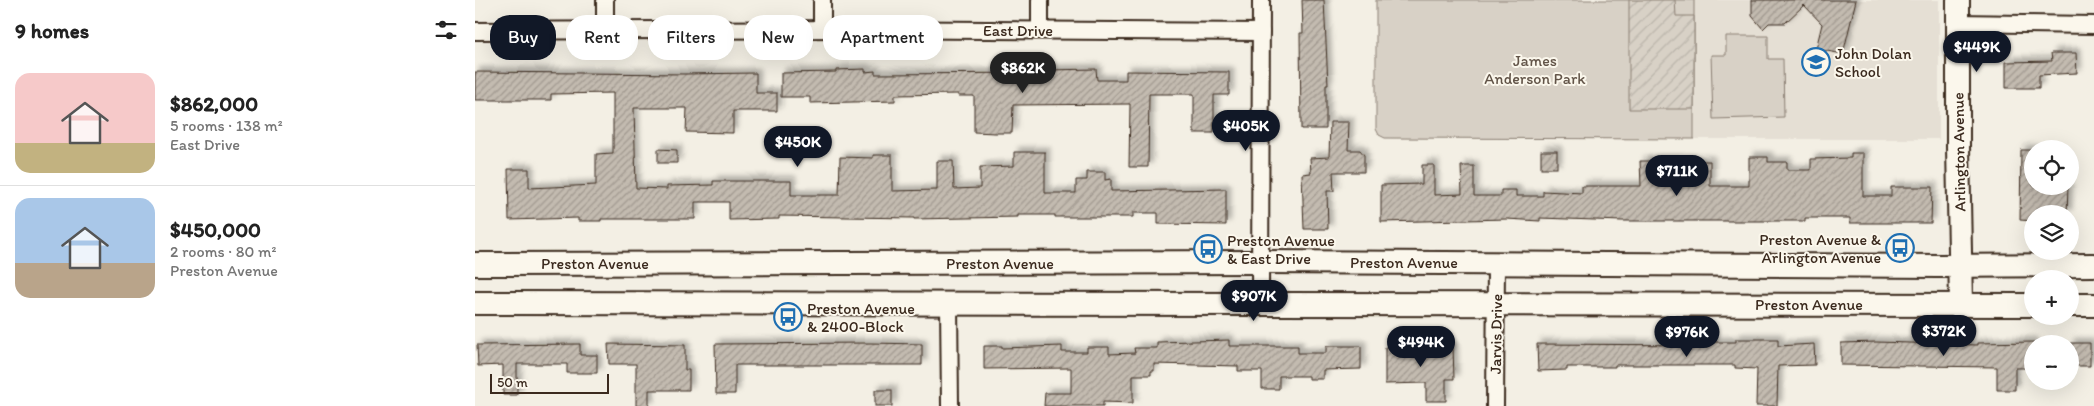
<!DOCTYPE html>
<html lang="en">
<head>
<meta charset="utf-8">
<style>
  :root { --surface:#fff; --page:#f2f2f2; --text:#222; --muted:#767676; --line:#e0e0e0; --accent:#111827 }
  body { margin:0; font-family:Itim,sans-serif; background:var(--page); color:var(--text); height:100vh; display:flex; flex-direction:column; font-size:19px; white-space:nowrap }
  * { box-sizing:border-box; margin:0 }
  p { font-size:16px; color:var(--muted) }
  .icon { flex:none; width:28px; height:28px; fill:none; stroke:currentColor; stroke-width:2; stroke-linecap:round; stroke-linejoin:round }
  .map { position:relative; flex:1; overflow:hidden }
  .panel { display:flex; flex-direction:column; background:var(--surface); width:475px }
  .panel>* { flex:none }
  .guide { position:absolute; left:15px; top:15px; width:475px; height:45px; display:flex; gap:10px }
  .controls { position:absolute; left:1549px; top:140px; display:grid; gap:10px }
  .controls a { display:grid; place-items:center; width:55px; height:55px; border-radius:50%; background:var(--surface); box-shadow:0 5px 20px #0002; font-size:25px }
  .scale { position:absolute; left:15px; bottom:12px; width:119px; box-sizing:border-box; padding-left:5px; border:2px solid #3b2a1e; border-top:0; font-size:14px; line-height:18px; white-space:nowrap; color:#3b2a1e; -webkit-text-stroke:4px #fbf7ec; paint-order:stroke }
  .price { position:absolute; translate:-50% -42px; padding:0 11px; border-radius:18px; background:var(--accent); color:#fff; font-size:16px; line-height:32px; filter:drop-shadow(0 1px 2px #0008) }
  .price::after { content:''; position:absolute; left:50%; top:30px; width:15px; height:11px; margin-left:-8px; background:inherit; clip-path:polygon(0 0,100% 0,50% 100%) }
  .price.selected { background:#222; color:#fff }
  ul { padding:0; list-style:none }
  li { display:flex; align-items:center; gap:15px; height:125px; padding:0 15px }
  li+li { border-top:1px solid var(--line) }
  li span { display:grid; place-items:center; flex:none; width:140px; height:100px; border-radius:15px; color:#555 }
  li>.icon { margin-inline-start:auto }
  span .icon { width:60px; height:60px; fill:#fffc; stroke-width:1 }
  li b { font-size:21px }
  h2 { display:flex; justify-content:space-between; align-items:center; height:60px; padding:0 15px; font-size:21px }
  .chip { padding:0 18px; border-radius:20px; background:var(--surface); box-shadow:0 5px 20px #0002; font-size:18px; line-height:45px }
  .chip.selected { background:var(--accent); color:#fff }
  main { display:flex; flex:1; min-height:0 }
  .map>svg:first-child { display:block }
</style>
</head>
<body>
<main>
<section class="panel">
<h2>9 homes<svg class="icon" aria-label="filters" viewBox="0 0 24 24"><path d="M4 7h16M4 17h16"/><circle cx="9" cy="7" r="2"/><circle cx="15" cy="17" r="2"/></svg></h2>
<ul>
<li><span style="background:linear-gradient(#f6c9c9 70%,#c2b280 0)"><svg class="icon" aria-label="home" viewBox="0 0 24 24"><path d="M3 11l9-7 9 7M6 9v11h12V9"/></svg></span><div><b>$862,000</b><p>5 rooms · 138 m²</p><p>East Drive</p></div></li>
<li><span style="background:linear-gradient(#a9c7e8 65%,#b9a48a 0)"><svg class="icon" aria-label="home" viewBox="0 0 24 24"><path d="M3 11l9-7 9 7M6 9v11h12V9"/></svg></span><div><b>$450,000</b><p>2 rooms · 80 m²</p><p>Preston Avenue</p></div></li>
</ul>
</section>
<div class="map">
<svg width="1619" height="406" viewBox="0 0 1619 406">
  <defs>
    <pattern id="garden-furrows" width="10" height="10" patternUnits="userSpaceOnUse" patternTransform="scale(1.25)"><rect width="10" height="10" fill="#d8d1c6"/><path d="M-1 1l2-2M0 10L10 0M9 11l2-2" fill="none" stroke="#bab4aa"/></pattern>
    <pattern id="building-hatch" width="6" height="6" patternUnits="userSpaceOnUse" patternTransform="scale(1.25)"><rect width="6" height="6" fill="#c3bbb0"/><path d="M-1 1l2-2M0 6l6-6M5 7l2-2" fill="none" stroke="#a0988f"/></pattern>
    <filter id="shadow"><feDropShadow dx="4.5" dy="-4.5" stdDeviation="2.5" flood-color="#0004"/></filter>
  </defs>
  <rect width="100%" height="100%" fill="#f3efe4"/>
  <filter id="ink" filterUnits="userSpaceOnUse"><feTurbulence type="fractalNoise" baseFrequency=".02" numOctaves="2"/><feDisplacementMap in="SourceGraphic" scale="10" xChannelSelector="R" yChannelSelector="G"/><feConvolveMatrix kernelMatrix="1 2 1 2 8 2 1 2 1" color-interpolation-filters="sRGB"/></filter>
  <g filter="url(#ink)">
    <rect fill="#e5dfd4" x="1219" y="0" width="245" height="139"/>
    <g fill="#d8d1c6" stroke="#8a7e72">
      <polygon points="901,0 1219,0 1219,139 910,138 904,135 901,129"/>
      <polygon points="1251,36 1293,36 1293,59 1308,59 1309,117 1238,119 1236,55 1251,55"/>
    </g>
    <polygon fill="url(#garden-furrows)" stroke="#8a7e72" points="1154,0 1200,0 1201,16 1219,16 1219,109 1154,109"/>
    <g fill="url(#building-hatch)" stroke="#3b2a1e" filter="url(#shadow)">
      <polygon points="827,0 849,0 853,85 851,85 851,129 826,129 825,33 828,33"/>
      <polygon points="1277,0 1381,0 1368,54 1341,49 1347,24 1329,5 1310,23 1294,23 1288,29 1277,16"/>
      <polygon points="1576,53 1601,53 1602,73 1564,75 1564,88 1531,88 1531,62 1577,61"/>
      <polygon points="390,69 390,72 400,71 400,74 572,73 572,70 621,69 622,80 651,80 651,71 754,72 754,95 739,95 739,133 719,133 719,94 674,94 673,167 654,167 655,104 538,105 537,133 520,133 499,132 499,96 483,96 483,94 420,95 420,101 335,103 335,97 306,97 306,73 361,72 361,70"/>
      <polygon points="0,72 209,74 281,73 281,93 302,93 302,111 258,111 258,133 211,132 212,108 159,108 161,188 192,189 192,186 238,185 238,181 316,181 316,195 364,195 365,157 398,158 398,155 417,155 417,191 462,190 462,161 478,161 479,189 505,188 505,167 539,166 539,152 570,152 570,193 601,193 601,180 612,180 612,172 630,172 630,180 636,179 636,191 751,189 751,225 683,224 683,213 658,213 658,217 580,217 580,215 543,215 543,217 439,219 439,218 304,216 304,219 254,220 254,202 220,202 220,219 126,219 126,221 103,221 103,218 34,220 33,169 54,169 54,188 121,185 121,154 138,153 138,93 76,94 76,100 0,100"/>
      <polygon points="855,122 874,122 873,150 885,150 889,155 889,172 858,172 859,191 852,191 853,229 829,229 827,174 836,173 835,158 854,157"/>
      <polygon points="183,149 202,150 202,163 183,163"/>
      <polygon points="1546,150 1558,150 1558,186 1593,186 1592,214 1558,214 1558,221 1545,220"/>
      <rect x="1066" y="151" width="16" height="17"/>
      <polygon points="1376,153 1388,153 1388,196 1416,196 1416,187 1457,187 1456,223 1375,223 1375,218 1330,218 1330,221 1147,221 1065,218 1065,221 1032,219 906,222 906,185 947,184 947,165 959,165 959,195 987,194 986,166 999,166 999,196 1026,196 1026,190 1041,190 1041,196 1068,196 1068,191 1107,193 1107,186 1166,186 1165,161 1235,161 1235,186 1274,186 1274,157 1293,157 1293,162 1312,162 1312,170 1336,170 1336,159 1376,158"/>
      <polygon points="1261,339 1303,339 1303,346 1339,344 1340,365 1303,366 1302,406 1281,406 1282,369 1260,368 1260,365 1140,365 1140,367 1092,367 1092,370 1063,371 1062,344 1224,345 1224,342 1261,342"/>
      <polygon points="754,340 754,346 823,346 823,353 851,353 851,346 886,346 886,369 848,370 848,379 834,379 834,376 804,376 804,389 787,389 787,371 763,371 763,366 679,364 679,371 676,371 676,375 658,375 658,403 628,402 628,406 569,406 570,393 596,393 596,368 509,369 509,346 527,346 527,348 587,346 587,352 612,352 612,347 634,347 634,354 660,353 659,348 682,348 682,342"/>
      <polygon points="1401,342 1503,345 1503,343 1558,342 1558,368 1540,368 1540,390 1522,390 1522,367 1366,365 1366,343"/>
      <polygon points="395,343 447,344 447,365 260,365 260,394 241,394 240,344"/>
      <polygon points="1615,343 1615,366 1595,366 1595,343"/>
      <polygon points="105,344 105,355 122,355 122,373 92,373 92,364 42,364 42,395 28,395 28,365 3,366 2,345"/>
      <polygon points="133,344 210,345 210,370 214,370 214,390 174,390 174,406 161,406 161,364 134,364"/>
      <polygon points="910,347 978,347 979,379 971,379 971,401 951,401 951,383 910,384"/>
      <rect x="400" y="390" width="17" height="16"/>
    </g>
    <g fill="none" stroke-linecap="round" stroke-linejoin="round">
      <defs>
        <g id="street">
          <polyline points="1483,23 1619,25"/>
          <polyline points="347,29 347,0"/>
          <polyline points="565,30 565,0"/>
          <polyline points="0,31 368,29 786,32"/>
          <polyline points="130,31 130,0"/>
          <polyline points="785,303 786,0"/>
          <polyline points="474,304 475,406"/>
          <polyline points="1020,406 1021,263"/>
        </g>
        <g id="secondary">
          <polyline points="1483,0 1483,147 1486,304"/>
          <polyline points="0,264 786,262 1464,266 1619,265"/>
          <polyline points="0,303 1558,305"/>
          <polyline points="1595,305 1619,305"/>
        </g>
      </defs>
      <use href="#street" stroke="#3b2a1e" stroke-width="20"/>
      <use href="#secondary" stroke="#3b2a1e" stroke-width="26"/>
      <use href="#street" stroke="#fbf7ec" stroke-width="16"/>
      <use href="#secondary" stroke="#fbf7ec" stroke-width="22"/>
    </g>
  </g>
  <defs>
    <symbol id="school-ring" viewBox="-11 -11 22 22"><circle r="9.5" fill="#fbf7ec" stroke="#1f6fb2" stroke-width="1.5"/><path d="M0-5L7-2L0 1L-7-2ZM-4 1L0 2.5L4 1V4Q0 6-4 4Z" fill="#1f6fb2"/></symbol>
    <symbol id="bus-ring" viewBox="-11 -11 22 22"><circle r="9.5" fill="#fbf7ec" stroke="#1f6fb2" stroke-width="1.5"/><path d="M-5-6H5V4H4V6H2V4H-2V6H-4V4H-5ZM-3.5-4V0h7V-4ZM-3.5 1.2v1.5H-2V1.2ZM2 1.2v1.5H3.5V1.2Z" fill="#1f6fb2"/></symbol>
  </defs>
  <g fill-rule="evenodd">
    <use href="#school-ring" x="1325" y="46" width="32" height="32"/>
    <use href="#bus-ring" x="1409" y="232" width="32" height="32"/>
    <use href="#bus-ring" x="717" y="233" width="32" height="32"/>
    <use href="#bus-ring" x="297" y="301" width="32" height="32"/>
  </g>
  <g text-anchor="middle" dominant-baseline="central" stroke-width="4" stroke-linejoin="round" paint-order="stroke">
    <g font-size="16" fill="#3b2a1e" stroke="#fbf7ec">
      <text x="543" y="30">East Drive</text>
      <text transform="translate(1484 152) rotate(-91)">Arlington Avenue</text>
      <text x="929" y="262">Preston Avenue</text>
      <text x="120" y="263">Preston Avenue</text>
      <text x="525" y="263">Preston Avenue</text>
      <text x="1334" y="304">Preston Avenue</text>
      <text transform="translate(1021 334) rotate(-89)">Jarvis Drive</text>
    </g>
    <g font-size="16" fill="#3b2a1e" stroke="#fbf7ec" text-anchor="start">
      <text x="1360" y="53">John Dolan<tspan x="1360" dy="18">School</tspan></text>
      <text x="1406" y="239" text-anchor="end">Preston Avenue &amp;<tspan x="1406" dy="18">Arlington Avenue</tspan></text>
      <text x="752" y="240">Preston Avenue<tspan x="752" dy="18">&amp; East Drive</tspan></text>
      <text x="332" y="308">Preston Avenue<tspan x="332" dy="18">&amp; 2400-Block</tspan></text>
    </g>
    <g font-size="16" fill="#625448" stroke="#fbf7ec">
      <text x="1060" y="60">James<tspan x="1060" dy="18">Anderson Park</tspan></text>
    </g>
  </g>
</svg>
<div class="controls">
<a><svg class="icon" aria-label="locate" viewBox="0 0 24 24"><circle cx="12" cy="12" r="6"/><path d="M12 2v4M12 18v4M2 12h4M18 12h4"/></svg></a>
<a><svg class="icon" aria-label="layers" viewBox="0 0 24 24"><path d="M12 4l9 5-9 5-9-5zM3 14l9 5 9-5"/></svg></a>
<a>+</a>
<a>−</a>
</div>
<div class="scale">50 m</div>
<b class="price" style="left:1502px;top:73px">$449K</b>
<b class="price selected" style="left:548px;top:94px">$862K</b>
<b class="price" style="left:771px;top:152px">$405K</b>
<b class="price" style="left:323px;top:168px">$450K</b>
<b class="price" style="left:1202px;top:197px">$711K</b>
<b class="price" style="left:779px;top:322px">$907K</b>
<b class="price" style="left:1469px;top:357px">$372K</b>
<b class="price" style="left:1212px;top:358px">$976K</b>
<b class="price" style="left:946px;top:368px">$494K</b>
<div class="guide">
<a class="chip selected">Buy</a>
<a class="chip">Rent</a>
<a class="chip">Filters</a>
<a class="chip">New</a>
<a class="chip">Apartment</a>
</div>
</div>
</main>
</body>
</html>
